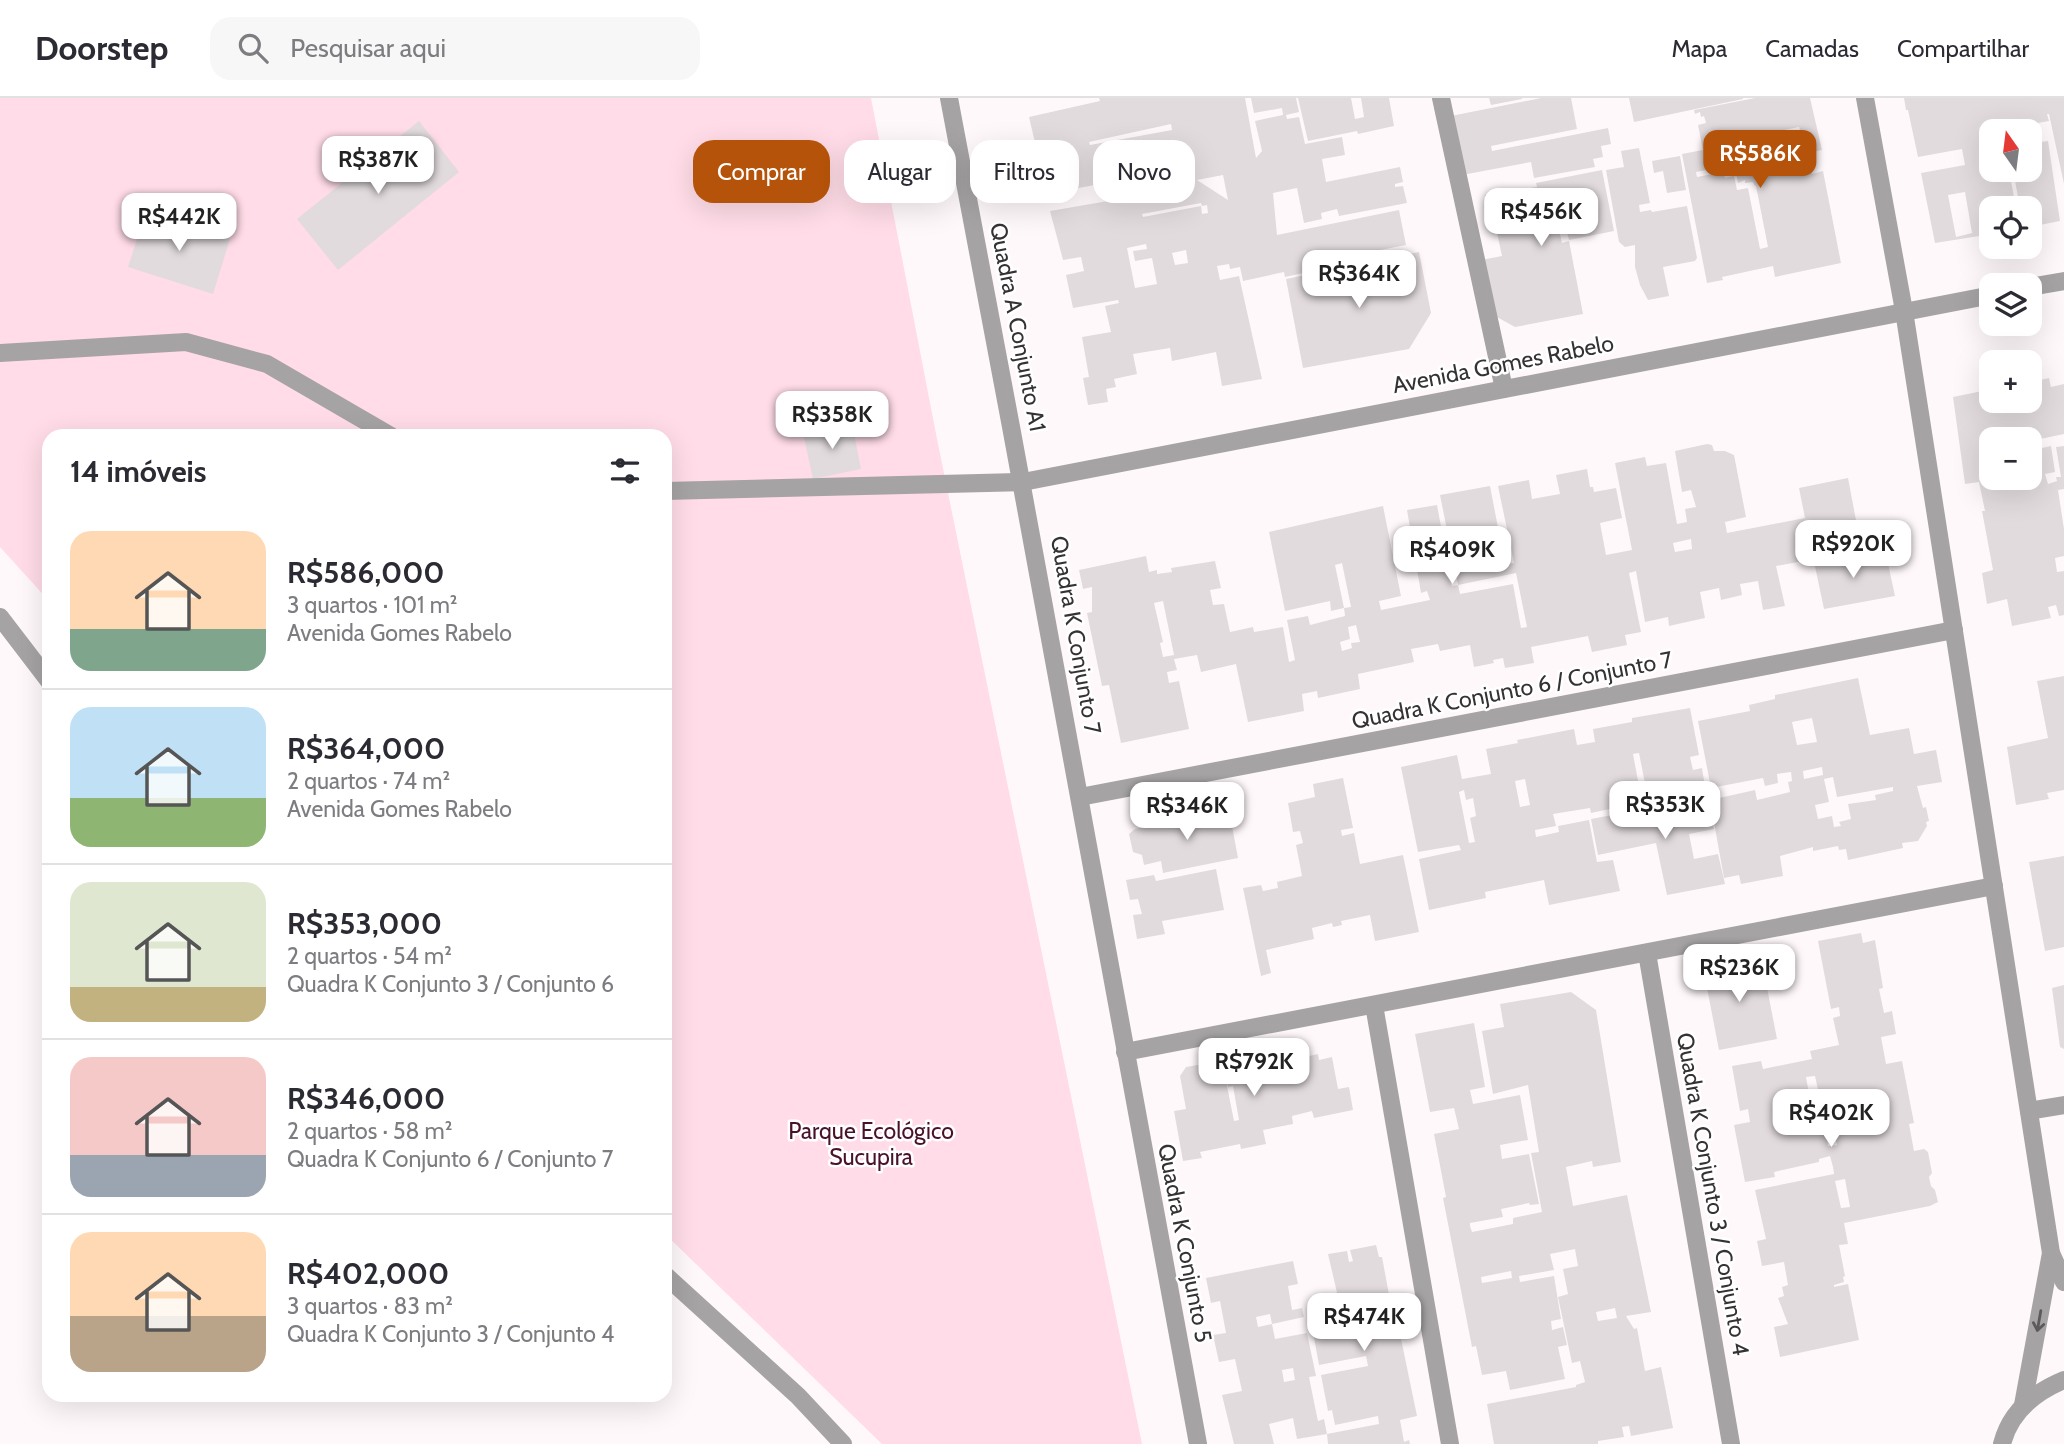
<!DOCTYPE html>
<html lang="pt">
<head>
<meta charset="utf-8">
<style>
  :root { --surface:#fff; --page:#f7f7f7; --text:#2b2b33; --muted:#7c7c81; --line:#e1e1e2; --accent:#b45309 }
  body { margin:0; font-family:Cabin,sans-serif; background:var(--page); color:var(--text); height:100vh; display:flex; flex-direction:column; font-size:26px; white-space:nowrap }
  * { box-sizing:border-box; margin:0 }
  p { font-size:23px; color:var(--muted) }
  .icon { flex:none; width:38px; height:38px; fill:none; stroke:currentColor; stroke-width:2; stroke-linecap:round; stroke-linejoin:round }
  .map { position:relative; flex:1; overflow:hidden }
  .drawer { position:absolute; left:42px; top:331px; width:630px; height:973px; display:flex; flex-direction:column; background:var(--surface); border-radius:21px; box-shadow:0 7px 28px #0002 }
  .drawer>* { flex:none }
  .top-card { position:absolute; left:693px; top:42px; width:665px; height:63px; display:flex; gap:14px }
  .needle { width:46px; rotate:346deg }
  .controls { position:absolute; left:1979px; top:21px; display:grid; gap:14px }
  .controls a { display:grid; place-items:center; width:63px; height:63px; border-radius:14px; background:var(--surface); box-shadow:0 7px 28px #0002; font-size:35px }
  .price { position:absolute; translate:-50% -60px; padding:0 16px; border-radius:14px; background:#fff; color:#222; font-size:23px; line-height:46px; filter:drop-shadow(0 2px 4px #0008) }
  .price::after { content:''; position:absolute; left:50%; top:42px; width:21px; height:16px; margin-left:-10px; background:inherit; clip-path:polygon(0 0,100% 0,50% 100%) }
  .price.on { background:var(--accent); color:#fff }
  ul { padding:0; list-style:none }
  li { display:flex; align-items:center; gap:21px; height:175px; padding:0 28px }
  li+li { border-top:2px solid var(--line) }
  li span { display:grid; place-items:center; flex:none; width:196px; height:140px; border-radius:21px; color:#555 }
  li>.icon { margin-inline-start:auto }
  span .icon { width:84px; height:84px; fill:#fffc; stroke-width:1 }
  li b { font-size:30px }
  h2 { display:flex; justify-content:space-between; align-items:center; height:84px; padding:0 28px; font-size:30px }
  .pill { padding:0 24px; border-radius:21px; background:var(--surface); box-shadow:0 7px 28px #0002; font-size:24px; line-height:63px }
  .pill.on { background:var(--accent); color:#fff }
  header { display:flex; align-items:center; gap:42px; box-sizing:border-box; height:98px; padding:0 35px; background:var(--surface); border-bottom:2px solid var(--line) }
  header strong { font-size:33px }
  nav { display:flex; gap:38px; margin-inline-start:auto; font-size:24px }
  .search { width:490px; height:63px; background:var(--page); display:flex; align-items:center; gap:18px; box-sizing:border-box; padding:0 24px; border-radius:21px; color:var(--muted); font-size:26px }
  .map>svg:first-child { display:block }
</style>
</head>
<body>
<header>
<strong>Doorstep</strong>
<div class="search"><svg class="icon" aria-label="search" viewBox="0 0 24 24"><circle cx="10" cy="10" r="6"/><path d="M15 15l6 6"/></svg>Pesquisar aqui</div>
<nav><a>Mapa</a><a>Camadas</a><a>Compartilhar</a></nav>
</header>
<div class="map">
<svg width="2064" height="1346" viewBox="0 0 2064 1346">
  <rect width="100%" height="100%" fill="#fff8fa"/>
  <polygon fill="#ffdce7" points="0,0 871,0 937,341 1142,1346 882,1346 665,1136 665,338 49,338 49,503 0,449"/>
  <g fill="#e2dbdd" fill-rule="evenodd">
    <path d="M1099,0H1245L1256,60L1262,53L1255,23L1283,17L1282,10L1254,15L1251,0H1296L1299,14L1286,17L1287,21L1299,19L1305,46L1342,39L1345,57L1322,61L1326,84L1400,69L1403,84L1395,86V89L1403,88L1407,105L1339,118L1337,111L1321,115L1322,121L1304,125L1297,90L1273,95L1277,137L1399,112L1406,147L1334,161L1335,168L1285,179L1284,174L1243,183L1240,169L1230,171L1229,166L1217,168L1220,182L1239,178L1262,281L1222,288L1216,254L1172,263L1170,250L1133,256L1137,276L1114,281L1116,289L1106,291L1108,304L1088,307L1083,280L1089,279L1082,239L1111,234L1105,208L1119,205L1118,202L1073,210L1066,177L1084,173L1081,159L1063,162L1050,113L1108,103L1105,85L1047,96L1029,19L1100,3ZM1171,26L1172,32L1090,47L1089,44ZM1176,57L1179,71L1164,74L1161,59ZM1223,77L1228,102L1197,82ZM1201,105L1202,108L1207,107L1208,115L1202,116L1201,108L1143,119L1142,116ZM1146,146L1147,151L1133,153L1135,163L1152,160L1157,186L1135,190L1127,150ZM1186,152L1188,165L1175,167L1172,155Z"/>
    <polygon points="1298,0 1351,0 1355,21 1364,19 1361,0 1389,0 1394,28 1358,36 1357,33 1308,43"/>
    <polygon points="1489,0 1522,0 1522,1 1491,7"/>
    <polygon points="1541,0 1571,0 1577,31 1491,48 1492,53 1608,30 1611,46 1601,48 1603,59 1593,61 1595,69 1534,80 1531,64 1462,77 1451,18"/>
    <polygon points="1629,0 1743,0 1743,1 1634,24"/>
    <path d="M1755,0H1810L1822,52L1807,55L1812,76L1823,73L1841,165L1775,179L1773,168L1722,179L1723,182L1707,185L1682,56L1703,52L1698,27L1706,25L1704,18L1701,19L1700,14L1695,16L1694,12ZM1799,29L1800,32L1747,43L1746,40ZM1734,64L1738,85L1745,82V85L1753,84L1755,88H1756L1768,149L1760,151L1748,90L1737,92L1734,78L1725,80L1723,74L1697,79L1696,74L1722,69V66Z"/>
    <path d="M1904,0H2064V86L2049,16H2047L2049,23L2026,27L2027,33H1992V72H2009L2016,110H1992V136L1935,145L1921,75L1965,67L1962,51L1918,59L1908,12H1906ZM1965,94L1972,135L1956,139L1948,97Z"/>
    <polygon points="419,23 459,74 338,172 297,121"/>
    <polygon points="2030,38 2033,45 2048,43 2060,123 2030,129 2030,110 2020,110 2013,72 2030,72"/>
    <polygon points="1639,50 1650,105 1639,107 1640,114 1651,112 1652,114 1687,108 1697,160 1695,163 1663,169 1669,198 1648,202 1640,187 1635,169 1635,147 1625,149 1619,144 1606,72 1624,69 1621,53"/>
    <polygon points="1680,58 1686,92 1667,95 1663,73 1654,75 1652,63"/>
    <polygon points="1602,72 1614,133 1569,142 1566,130 1559,132 1562,145 1569,143 1583,216 1515,229 1486,213 1476,163 1502,158 1497,135 1493,136 1485,97 1537,89 1536,85"/>
    <polygon points="146,113 230,141 213,196 128,169"/>
    <polygon points="1419,154 1431,215 1409,251 1303,270 1286,181"/>
    <path d="M2049,280L2051,289L2064,286V336L2040,341L2042,350L2051,348L2055,374L2045,376L2048,386L2057,383L2056,379H2061L2056,349L2064,348V391L2058,392L2064,431V458L2055,460L2057,474L2064,473V517L2059,518L2056,507L2048,509L2051,520L2012,528L2007,501L1987,506L1982,475L1993,472L1982,413H1985L1979,384L1965,386L1953,299L1992,291V303H2030V291L2041,288L2040,282ZM1992,341H2030V380H1992Z"/>
    <polygon points="852,325 861,371 813,381 803,335"/>
    <path d="M1707,346L1712,347L1714,353H1725L1734,357L1746,419L1725,424L1727,435L1805,420L1799,390L1848,380L1859,438L1811,448L1814,461L1776,468L1785,508L1763,512L1758,483L1740,486L1742,497L1721,502L1719,490L1700,494L1705,520L1669,528L1668,519L1645,524L1636,473L1629,475L1641,534L1625,537L1627,547L1592,554L1588,538L1531,549L1534,565L1505,570L1503,560L1493,562L1494,565L1474,569L1470,547L1440,553L1438,546L1411,551L1414,564L1358,576L1360,591L1318,600L1317,593L1302,596L1304,613L1248,624L1236,566L1201,574L1197,557L1174,561L1177,572L1167,574L1169,585L1179,583L1189,631L1121,645L1109,587L1102,588L1087,515L1092,514V489L1083,491L1079,472L1146,458L1149,474L1157,472V476L1172,474L1171,470L1215,463L1221,490L1210,492L1213,507L1224,506L1230,534L1253,529L1254,534L1283,529L1289,564L1295,562L1287,522L1308,518L1310,527L1345,518L1344,510L1331,513L1330,503L1285,513L1269,434L1383,408L1401,498L1379,503L1381,512L1430,502L1427,493L1421,495L1407,412L1437,407L1452,488L1458,487L1460,496L1513,486L1521,530L1527,529L1516,475L1458,487L1440,397L1490,388L1505,466L1514,465L1498,388L1529,382L1532,401L1560,396L1556,377L1587,371L1590,389H1593L1594,394L1616,390L1622,420L1600,425L1606,457L1632,452L1615,365L1645,359L1647,368L1666,365L1677,426L1687,424L1685,411L1696,409L1691,392L1682,394L1675,353ZM1691,441L1692,451L1675,454L1673,445ZM1342,465L1351,509L1344,510L1335,467ZM1163,503L1174,557L1163,559L1160,545L1163,544L1154,505ZM1356,527L1360,544L1351,545L1352,550L1342,553L1340,544L1350,541L1348,529Z"/>
    <polygon points="1838,455 1840,466 1886,456 1895,498 1824,511 1813,459"/>
    <polygon points="2064,578 2064,692 2047,695 2049,701 2016,707 2007,649 2048,640 2037,583"/>
    <path d="M1858,580L1870,637L1909,630L1914,656L1936,652L1942,684L1917,688L1923,710L1926,709L1929,723L1926,724L1927,728L1918,743L1902,745L1903,750L1848,762L1846,751L1839,752L1838,748L1813,753V749L1780,758L1783,778L1741,786L1739,777L1724,780L1710,702L1755,692L1757,702L1790,694L1788,684L1792,683L1791,674L1777,676L1778,685L1765,688L1763,680L1711,690L1698,623L1750,613L1749,607L1775,601V597ZM1812,620L1817,644L1797,647L1792,624ZM1822,669L1823,677L1804,681L1803,673ZM1833,679L1837,699L1893,689V693L1875,697L1876,702L1848,706L1851,721L1839,724L1841,728L1834,729L1832,718L1818,721L1815,707L1829,704L1824,681Z"/>
    <path d="M1690,610L1699,657L1690,659L1693,672L1702,670L1706,695L1649,706L1639,655L1633,656L1642,704L1591,715L1590,710L1553,716L1556,728L1535,732L1536,739L1559,734L1558,728L1589,722L1597,764L1613,762L1620,793L1549,807L1544,782L1485,794L1486,800L1429,812L1419,761L1461,752L1459,747L1418,754L1401,669L1457,657L1462,681L1491,676L1486,651L1518,645L1517,642L1574,631L1577,647L1595,644L1593,631L1632,624V620ZM1525,681L1530,707L1520,709L1515,683ZM1464,692L1466,702L1473,700L1476,718L1470,720L1475,744L1469,745L1459,694Z"/>
    <polygon points="1343,680 1353,730 1341,732 1342,738 1354,735 1360,766 1403,757 1419,834 1375,843 1370,817 1341,823 1342,827 1333,829 1332,825 1312,830 1314,841 1266,852 1271,875 1261,878 1243,790 1261,787 1263,793 1278,790 1277,784 1302,778 1296,747 1303,745 1300,733 1293,734 1288,705 1315,699 1313,686"/>
    <polygon points="1707,699 1714,731 1689,736 1694,761 1718,756 1725,786 1667,797 1656,745 1598,757 1591,721"/>
    <polygon points="1229,712 1238,760 1163,775 1161,763 1144,767 1142,757 1133,754 1129,736 1135,731"/>
    <polygon points="2064,758 2064,849 2045,853 2029,764"/>
    <polygon points="1216,771 1224,812 1162,823 1165,836 1137,841 1133,817 1142,816 1138,801 1130,802 1126,782 1154,777 1156,783"/>
    <path d="M1861,835L1863,845L1875,842L1883,890L1879,891L1884,915L1892,913L1896,936L1881,939L1886,966L1902,963L1914,1025L1909,1026L1914,1053L1924,1051L1928,1054L1932,1075L1929,1079L1931,1088L1935,1092L1938,1104L1930,1108L1844,1125L1848,1146L1839,1147L1845,1178L1843,1179L1844,1184L1834,1187V1189L1848,1186L1859,1242L1780,1259L1774,1229L1788,1226L1778,1200L1784,1198L1782,1189L1788,1187L1784,1164L1762,1168L1757,1143L1766,1141L1755,1092L1834,1076L1833,1069L1830,1058L1819,1061V1064L1774,1074L1775,1079L1745,1084L1734,1027L1750,1024L1748,1011L1740,1013L1732,968L1761,963L1763,971L1812,961L1810,953L1839,947L1833,920L1840,918L1839,909L1831,911L1818,843ZM1815,978L1822,1010L1835,1007L1834,1001L1878,993L1879,998L1876,999L1877,1004L1830,1014L1837,1047L1828,1048L1822,1010L1812,1012L1806,979ZM1845,1081L1850,1109L1841,1110L1835,1083Z"/>
    <polygon points="1724,860 1726,871 1762,864 1777,941 1719,952 1702,864"/>
    <polygon points="2064,887 2064,951 2060,949 2052,890"/>
    <path d="M1571,894L1596,912L1621,1064L1593,1069L1592,1063L1566,1069L1573,1108L1627,1097L1651,1214L1626,1218L1634,1231L1637,1230L1645,1273L1661,1269L1673,1330L1631,1338L1629,1328L1622,1329L1624,1339L1598,1343V1346H1494L1487,1306L1576,1289V1287L1585,1284L1580,1263L1572,1265L1558,1199L1568,1196L1563,1171L1578,1168L1575,1151L1550,1156L1554,1172L1519,1178L1520,1184L1554,1178L1561,1221L1551,1223L1552,1232L1563,1229L1567,1247L1558,1249L1565,1281L1510,1292L1506,1273L1482,1277L1476,1248L1472,1249L1443,1100L1446,1099L1434,1036L1459,1031L1454,1010L1430,1014L1415,936L1474,925L1485,989L1470,992L1473,1006L1520,997L1528,1042L1500,1047L1502,1061L1529,1056L1539,1106L1530,1107L1529,1105L1501,1111L1503,1119L1470,1125V1128L1472,1134L1513,1126V1120L1542,1114L1531,1055L1539,1054L1528,987L1493,996L1482,933L1504,929L1500,906ZM1511,1173L1512,1180L1482,1185L1481,1179ZM1615,1210L1617,1220L1598,1223L1596,1214Z"/>
    <polygon points="1299,947 1301,960 1318,956 1319,962 1332,959 1338,991 1349,989 1353,1012 1314,1020 1312,1013 1292,1018 1293,1026 1263,1032 1266,1046 1241,1051 1240,1046 1200,1054 1202,1060 1183,1063 1174,1013 1186,1011 1180,978 1186,969 1222,963 1234,1023 1239,1022 1233,988 1228,989 1223,962"/>
    <polygon points="1376,1147 1379,1159 1382,1159 1390,1202 1393,1202 1417,1318 1400,1322 1404,1344 1409,1342 1410,1346 1328,1346 1327,1336 1379,1326 1378,1318 1335,1327 1332,1312 1328,1313 1321,1277 1368,1268 1366,1258 1319,1267 1310,1218 1341,1212 1328,1156 1347,1153 1349,1164 1353,1163 1350,1152"/>
    <path d="M1293,1163L1298,1186L1288,1188L1292,1212L1302,1210L1304,1219L1272,1226L1275,1241L1307,1235L1316,1278L1309,1279L1314,1304L1318,1323L1324,1321L1327,1336L1297,1341L1293,1320L1269,1326L1274,1346H1234L1222,1297L1242,1293L1235,1261L1219,1264L1213,1237L1226,1235L1220,1203L1211,1205L1206,1180ZM1270,1216L1272,1226L1258,1229L1256,1219ZM1293,1270L1295,1282L1284,1284L1282,1272Z"/>
  </g>
  <g fill="none" stroke-linecap="round" stroke-linejoin="round">
    <g stroke="#a6a3a4" stroke-width="18">
      <path d="M949,0C1035,448 1114,897 1198,1346"/>
      <polyline points="1441,0 1504,291"/>
      <polyline points="1865,0 1904,213 2051,1155 2064,1184"/>
      <polyline points="2030,189 2064,183"/>
      <polyline points="0,255 186,244 267,266 391,338"/>
      <polyline points="665,393 1023,384 1992,197"/>
      <polyline points="0,519 49,583"/>
      <polyline points="1080,699 1954,532"/>
      <polyline points="1647,855 1731,1346"/>
      <polyline points="1374,907 1450,1346"/>
      <polyline points="1125,954 1994,788"/>
      <polyline points="2029,1013 2064,1007"/>
      <polyline points="665,1177 798,1298 843,1346"/>
      <polyline points="2023,1307 2051,1155"/>
      <path d="M2002,1346C2010,1314 2035,1294 2064,1282"/>
    </g>
  </g>
  <defs><path id="oneway-shaft" d="M-6 0H5M1.5-3L5.5 0L1.5 3" fill="none" stroke-width="1.6" stroke-linecap="round" stroke-linejoin="round" transform="scale(1.75)"/></defs>
  <use stroke="#5d5a5b" href="#oneway-shaft" transform="translate(2039 1223) rotate(100)"/>
  <g text-anchor="middle" dominant-baseline="central" stroke-width="5" stroke-linejoin="round" paint-order="stroke">
    <g font-size="23" fill="#353233" stroke="#fff">
      <text transform="translate(1018 229) rotate(79)">Quadra A Conjunto A1</text>
      <text transform="translate(1503 266) rotate(-11)">Avenida Gomes Rabelo</text>
      <text transform="translate(1076 537) rotate(80)">Quadra K Conjunto 7</text>
      <text transform="translate(1512 592) rotate(-11)">Quadra K Conjunto 6 / Conjunto 7</text>
      <text transform="translate(1713 1096) rotate(80)">Quadra K Conjunto 3 / Conjunto 4</text>
      <text transform="translate(1185 1145) rotate(79)">Quadra K Conjunto 5</text>
    </g>
    <g font-size="23" fill="#49122a" stroke="#fff">
      <text x="871" y="1033">Parque Ecológico<tspan x="871" dy="26">Sucupira</tspan></text>
    </g>
  </g>
</svg>
<div class="controls">
<a><svg class="needle" viewBox="-14 -14 28 28"><path d="M0-13l5 13h-10z" fill="#e53935"/><path d="M0 13l5-13h-10z" fill="#7c7c81"/></svg></a>
<a><svg class="icon" aria-label="locate" viewBox="0 0 24 24"><circle cx="12" cy="12" r="6"/><path d="M12 2v4M12 18v4M2 12h4M18 12h4"/></svg></a>
<a><svg class="icon" aria-label="layers" viewBox="0 0 24 24"><path d="M12 4l9 5-9 5-9-5zM3 14l9 5 9-5"/></svg></a>
<a>+</a>
<a>−</a>
</div>
<b class="price on" style="left:1760px;top:92px">R$586K</b>
<b class="price" style="left:378px;top:98px">R$387K</b>
<b class="price" style="left:1541px;top:150px">R$456K</b>
<b class="price" style="left:179px;top:155px">R$442K</b>
<b class="price" style="left:1359px;top:212px">R$364K</b>
<b class="price" style="left:832px;top:353px">R$358K</b>
<b class="price" style="left:1853px;top:482px">R$920K</b>
<b class="price" style="left:1452px;top:488px">R$409K</b>
<b class="price" style="left:1665px;top:743px">R$353K</b>
<b class="price" style="left:1187px;top:744px">R$346K</b>
<b class="price" style="left:1739px;top:906px">R$236K</b>
<b class="price" style="left:1254px;top:1000px">R$792K</b>
<b class="price" style="left:1831px;top:1051px">R$402K</b>
<b class="price" style="left:1364px;top:1255px">R$474K</b>
<div class="top-card">
<a class="pill on">Comprar</a>
<a class="pill">Alugar</a>
<a class="pill">Filtros</a>
<a class="pill">Novo</a>
</div>
<section class="drawer">
<h2>14 imóveis<svg class="icon" aria-label="filters" viewBox="0 0 24 24"><path d="M4 7h16M4 17h16"/><circle cx="9" cy="7" r="2"/><circle cx="15" cy="17" r="2"/></svg></h2>
<ul>
<li><span style="background:linear-gradient(#ffd9b3 70%,#7fa58c 0)"><svg class="icon" aria-label="home" viewBox="0 0 24 24"><path d="M3 11l9-7 9 7M6 9v11h12V9"/></svg></span><div><b>R$586,000</b><p>3 quartos · 101 m²</p><p>Avenida Gomes Rabelo</p></div></li>
<li><span style="background:linear-gradient(#bfe0f5 65%,#8fb573 0)"><svg class="icon" aria-label="home" viewBox="0 0 24 24"><path d="M3 11l9-7 9 7M6 9v11h12V9"/></svg></span><div><b>R$364,000</b><p>2 quartos · 74 m²</p><p>Avenida Gomes Rabelo</p></div></li>
<li><span style="background:linear-gradient(#dfe7d0 75%,#c2b280 0)"><svg class="icon" aria-label="home" viewBox="0 0 24 24"><path d="M3 11l9-7 9 7M6 9v11h12V9"/></svg></span><div><b>R$353,000</b><p>2 quartos · 54 m²</p><p>Quadra K Conjunto 3 / Conjunto 6</p></div></li>
<li><span style="background:linear-gradient(#f6c9c9 70%,#9aa5b1 0)"><svg class="icon" aria-label="home" viewBox="0 0 24 24"><path d="M3 11l9-7 9 7M6 9v11h12V9"/></svg></span><div><b>R$346,000</b><p>2 quartos · 58 m²</p><p>Quadra K Conjunto 6 / Conjunto 7</p></div></li>
<li><span style="background:linear-gradient(#ffd9b3 60%,#b9a48a 0)"><svg class="icon" aria-label="home" viewBox="0 0 24 24"><path d="M3 11l9-7 9 7M6 9v11h12V9"/></svg></span><div><b>R$402,000</b><p>3 quartos · 83 m²</p><p>Quadra K Conjunto 3 / Conjunto 4</p></div></li>
</ul>
</section>
</div>
</body>
</html>
